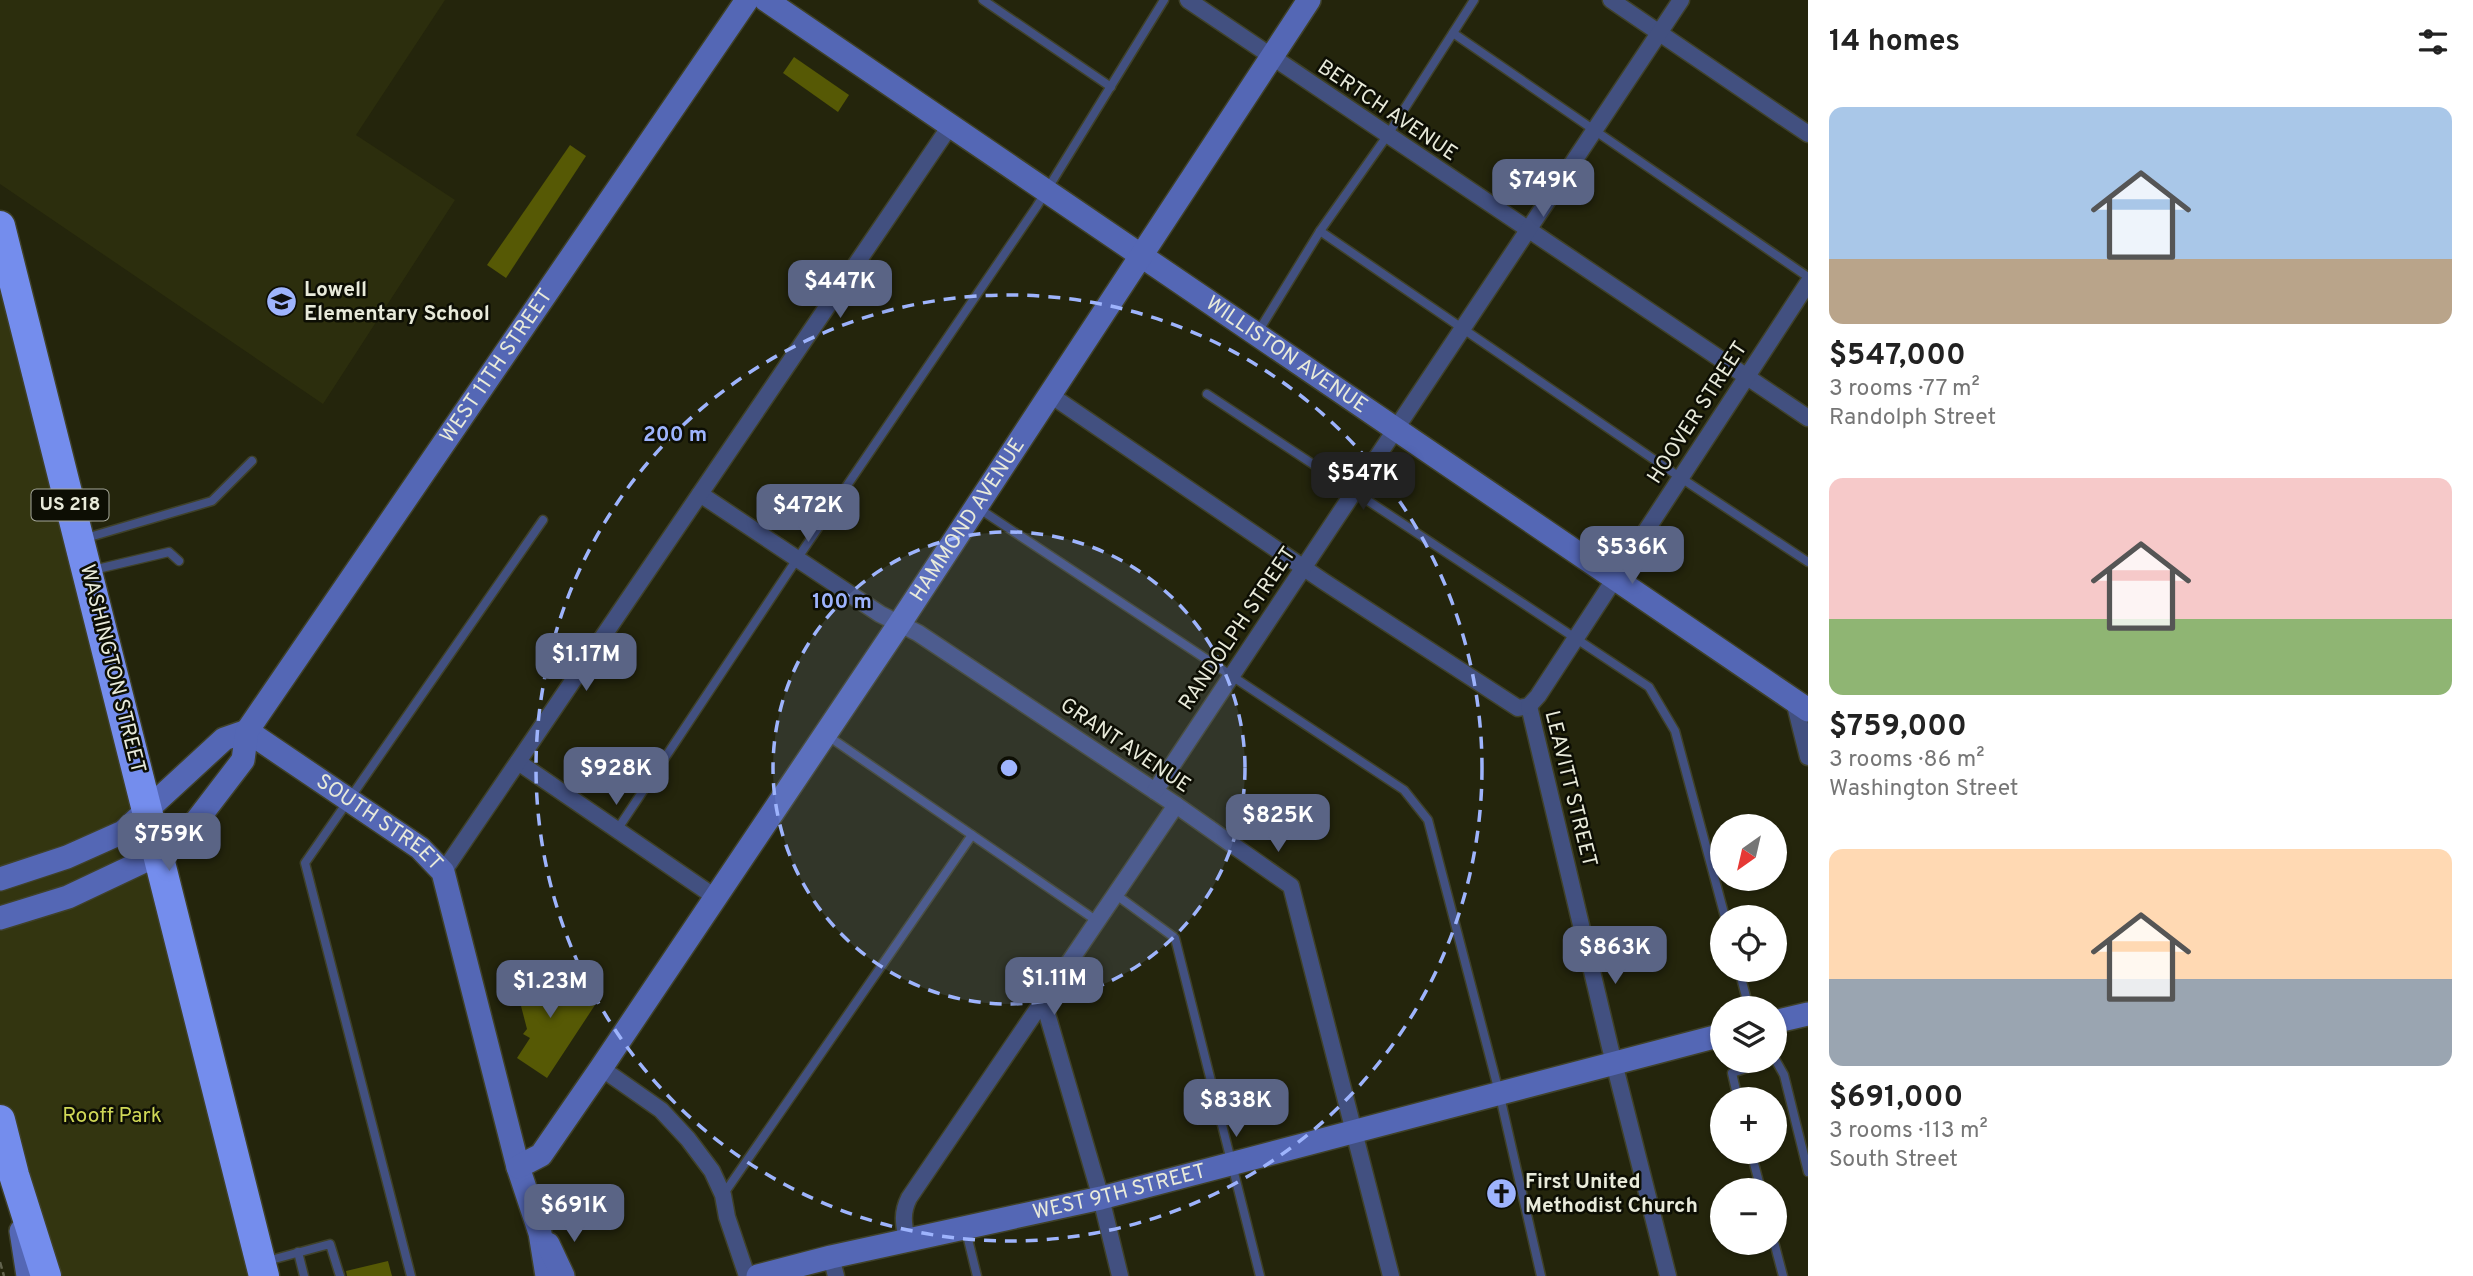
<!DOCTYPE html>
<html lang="en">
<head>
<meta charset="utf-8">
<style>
  :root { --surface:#fff; --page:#f6f6f6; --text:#222; --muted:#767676; --accent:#5a6485 }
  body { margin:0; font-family:Overpass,sans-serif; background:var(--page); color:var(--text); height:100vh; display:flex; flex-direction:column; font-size:26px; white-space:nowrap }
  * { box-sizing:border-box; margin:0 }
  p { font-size:23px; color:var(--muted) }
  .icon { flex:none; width:38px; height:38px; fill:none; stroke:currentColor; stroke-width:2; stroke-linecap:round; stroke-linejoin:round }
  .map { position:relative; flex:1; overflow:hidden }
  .drawer { display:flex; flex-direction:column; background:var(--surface); width:665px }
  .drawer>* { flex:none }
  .needle { width:46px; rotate:214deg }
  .buttons { position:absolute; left:1710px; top:814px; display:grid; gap:14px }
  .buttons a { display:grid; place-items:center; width:77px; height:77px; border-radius:50%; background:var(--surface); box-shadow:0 2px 5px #0004; font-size:35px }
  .price { position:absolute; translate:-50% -60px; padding:0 16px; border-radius:14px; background:var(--accent); color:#fff; font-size:23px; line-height:46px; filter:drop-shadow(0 2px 4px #0008) }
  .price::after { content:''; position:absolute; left:50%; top:42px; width:21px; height:16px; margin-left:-10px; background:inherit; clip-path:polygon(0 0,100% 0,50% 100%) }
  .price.on { background:#222; color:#fff }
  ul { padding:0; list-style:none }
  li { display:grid; align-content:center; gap:14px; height:371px; padding:0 21px }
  li span { display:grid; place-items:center; height:217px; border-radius:14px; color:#555 }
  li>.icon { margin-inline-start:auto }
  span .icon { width:126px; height:126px; fill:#fffc; stroke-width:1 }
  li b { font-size:30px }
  h2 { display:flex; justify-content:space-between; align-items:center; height:84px; padding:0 21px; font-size:30px }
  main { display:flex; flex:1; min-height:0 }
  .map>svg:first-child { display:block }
</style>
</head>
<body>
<main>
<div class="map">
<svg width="1808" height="1276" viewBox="0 0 1808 1276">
  <rect width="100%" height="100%" fill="#24250c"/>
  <polygon fill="#2c2e0d" points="0,0 445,0 356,135 455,200 323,404 0,184"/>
  <polygon fill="#333510" points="0,226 264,1276 46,1276 0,1120"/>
  <g fill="#565905">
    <polygon points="794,57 849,95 838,112 783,73"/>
    <polygon points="570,145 586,156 506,278 487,265"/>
    <polygon points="535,966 595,1005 547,1078 517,1058 530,1038 523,1034 527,1029 521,1006 529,995 520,989"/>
    <polygon points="388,1261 392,1276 347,1276 346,1271"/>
  </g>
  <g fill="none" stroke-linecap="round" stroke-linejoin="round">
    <defs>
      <g id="lane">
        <polyline points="983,0 1111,87"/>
        <polyline points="1453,33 1808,277"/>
        <polyline points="1320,231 1681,478 1808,562"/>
        <polyline points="1258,332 1320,231 1387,136 1474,0"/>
        <polyline points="1207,394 1649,687 1675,731 1725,917"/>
        <polyline points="978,508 1404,790 1428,820 1499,1092 1541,1276"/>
        <polyline points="86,538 212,501 252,461"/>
        <polyline points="93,570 169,552 179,561"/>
        <polyline points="828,736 1097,921"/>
        <polyline points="617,830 797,559 1037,206 1164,0"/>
        <polyline points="1115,894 1175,938 1260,1276"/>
        <polyline points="1739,970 1749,1008"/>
        <polyline points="1775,1059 1784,1075 1808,1172"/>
        <polyline points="1738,1099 1732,1073 1772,1060"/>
        <polyline points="1751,1152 1761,1190"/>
        <polyline points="723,1195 972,835"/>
        <polyline points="966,1231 977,1276"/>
        <polyline points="1774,1242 1783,1276"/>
        <polyline points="298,1252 304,1276"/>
        <polyline points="267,1261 330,1244 340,1276"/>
        <polyline points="411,1276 305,863 543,520"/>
      </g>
      <g id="street">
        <polyline points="1188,0 1808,418"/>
        <polyline points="1611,0 1808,134"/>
        <polyline points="1049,394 1323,581 1518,708 1529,706"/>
        <polyline points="700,494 880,614 918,633 1176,805 1291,886 1391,1276"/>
        <polyline points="1794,701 1808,757"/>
        <polyline points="1529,706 1610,1047 1668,1276"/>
        <polyline points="1529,706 1538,696 1808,283"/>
        <polyline points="518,762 715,897"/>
        <polyline points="1155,791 1681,0"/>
        <polyline points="443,872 950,126"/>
        <polyline points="1043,1000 1101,1198 1120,1276"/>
        <polyline points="601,1068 661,1110 688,1139 712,1171 723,1195 727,1217 747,1276"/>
        <path d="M907,1241C904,1225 901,1214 909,1198L1176,805"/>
        <polyline points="831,1257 836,1276"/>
      </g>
      <g id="secondary">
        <path id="s1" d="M766,0L1808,710"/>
        <path id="s2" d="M247,731L420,848L443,872L518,1167L540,1233L547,1276"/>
        <polyline points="0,879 67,857 123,832 224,739 247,731"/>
        <path id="s3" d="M0,918L68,897L159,854L191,828L243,760L247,731L747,0"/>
        <polyline points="1774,1022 1808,1014"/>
        <path id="s4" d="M518,1167L541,1155L601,1068L900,623L1309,0"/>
        <polyline points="21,1231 28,1276"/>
        <polyline points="548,1244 563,1276"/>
        <path id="s5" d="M758,1276L831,1257L1101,1198L1722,1035"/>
      </g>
      <g id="highway">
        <polyline points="0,226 264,1276"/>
        <polyline points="0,1120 14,1175 46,1276"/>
      </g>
    </defs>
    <use href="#lane" stroke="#3f4129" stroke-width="11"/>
    <use href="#street" stroke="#3f4129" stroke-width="19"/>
    <use href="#secondary" stroke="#3f4129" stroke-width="26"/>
    <use href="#highway" stroke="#3f4129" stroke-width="33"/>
    <polyline stroke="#63644e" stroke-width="2.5" stroke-dasharray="7 3.5" stroke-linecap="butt" points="0,1262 4,1276"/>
    <use href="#lane" stroke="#425080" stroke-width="8"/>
    <use href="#street" stroke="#425080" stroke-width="16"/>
    <use href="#secondary" stroke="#5467b5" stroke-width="23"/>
    <use href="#highway" stroke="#748ded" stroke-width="30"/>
  </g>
  <circle cx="1009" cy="768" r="236" fill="#9eb4fd" fill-opacity=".12"/>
  <g fill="none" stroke="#9eb4fd" stroke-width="3.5" stroke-dasharray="12 9">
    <circle cx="1009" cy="768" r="236"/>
    <circle cx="1009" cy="768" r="473"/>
  </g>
  <defs>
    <symbol id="school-disc" viewBox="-11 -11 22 22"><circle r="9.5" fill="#9eb4fd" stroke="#0d0e04"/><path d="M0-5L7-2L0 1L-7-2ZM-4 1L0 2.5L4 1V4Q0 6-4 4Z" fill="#111"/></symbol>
    <symbol id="church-disc" viewBox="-11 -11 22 22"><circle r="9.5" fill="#9eb4fd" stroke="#0d0e04"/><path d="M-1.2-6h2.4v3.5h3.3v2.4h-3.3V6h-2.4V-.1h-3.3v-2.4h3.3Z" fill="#111"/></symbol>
  </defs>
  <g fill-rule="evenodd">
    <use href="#school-disc" x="264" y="284" width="35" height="35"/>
    <use href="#church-disc" x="1484" y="1176" width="35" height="35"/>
  </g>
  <g text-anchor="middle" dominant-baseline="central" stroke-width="5" stroke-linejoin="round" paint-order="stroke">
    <rect fill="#0d0e04" stroke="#a6a89a" stroke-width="2" x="31.5" y="489.5" width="77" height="31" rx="5"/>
    <g font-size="19" font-weight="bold" fill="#e8eada">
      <text x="70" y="505">US 218</text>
    </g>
    <g font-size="21" fill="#e8eada" stroke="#0d0e04">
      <text transform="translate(1387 111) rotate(34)">BERTCH AVENUE</text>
      <text stroke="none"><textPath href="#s1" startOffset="630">WILLISTON AVENUE</textPath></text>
      <text stroke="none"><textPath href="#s3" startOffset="770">WEST 11TH STREET</textPath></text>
      <text transform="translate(1698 413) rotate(-57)">HOOVER STREET</text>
      <text stroke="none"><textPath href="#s4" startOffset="791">HAMMOND AVENUE</textPath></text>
      <text transform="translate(1238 629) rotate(-56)">RANDOLPH STREET</text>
      <text transform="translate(112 669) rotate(76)">WASHINGTON STREET</text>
      <text transform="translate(1125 746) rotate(34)">GRANT AVENUE</text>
      <text transform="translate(1570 789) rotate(76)">LEAVITT STREET</text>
      <text stroke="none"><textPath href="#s2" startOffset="161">SOUTH STREET</textPath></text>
      <text stroke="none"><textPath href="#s5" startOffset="371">WEST 9TH STREET</textPath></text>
    </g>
    <g font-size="21" font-weight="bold" fill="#e8eada" stroke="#0d0e04" text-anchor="start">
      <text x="304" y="290">Lowell<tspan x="304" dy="24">Elementary School</tspan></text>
      <text x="1525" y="1182">First United<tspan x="1525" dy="24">Methodist Church</tspan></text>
    </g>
    <g font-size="21" fill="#d0d857" stroke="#0d0e04">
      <text x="112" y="1116">Rooff Park</text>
    </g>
  </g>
  <circle cx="1009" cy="768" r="10" fill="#9eb4fd" stroke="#0d0e04" stroke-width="3.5"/>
  <g font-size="21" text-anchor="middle" font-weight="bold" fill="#9eb4fd" stroke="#0d0e04" stroke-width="5" stroke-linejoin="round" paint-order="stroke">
    <text x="675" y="441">200 m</text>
    <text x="842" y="608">100 m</text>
  </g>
</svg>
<div class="buttons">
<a><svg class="needle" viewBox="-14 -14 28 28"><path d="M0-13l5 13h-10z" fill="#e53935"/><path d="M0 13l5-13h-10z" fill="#767676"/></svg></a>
<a><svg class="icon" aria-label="locate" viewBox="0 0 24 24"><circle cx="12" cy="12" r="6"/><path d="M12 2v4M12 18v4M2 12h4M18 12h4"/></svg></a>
<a><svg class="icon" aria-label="layers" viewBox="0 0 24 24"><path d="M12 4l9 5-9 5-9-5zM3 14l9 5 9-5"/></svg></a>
<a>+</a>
<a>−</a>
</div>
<b class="price" style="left:1543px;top:219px">$749K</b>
<b class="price" style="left:840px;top:320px">$447K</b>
<b class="price on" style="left:1363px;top:512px">$547K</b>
<b class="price" style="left:808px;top:544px">$472K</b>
<b class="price" style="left:1632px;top:586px">$536K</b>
<b class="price" style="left:586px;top:693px">$1.17M</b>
<b class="price" style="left:616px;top:807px">$928K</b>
<b class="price" style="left:1278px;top:854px">$825K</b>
<b class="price" style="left:169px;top:873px">$759K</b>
<b class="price" style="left:1615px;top:986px">$863K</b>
<b class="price" style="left:1054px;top:1017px">$1.11M</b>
<b class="price" style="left:550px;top:1020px">$1.23M</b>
<b class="price" style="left:1236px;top:1139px">$838K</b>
<b class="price" style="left:574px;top:1244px">$691K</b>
</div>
<section class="drawer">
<h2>14 homes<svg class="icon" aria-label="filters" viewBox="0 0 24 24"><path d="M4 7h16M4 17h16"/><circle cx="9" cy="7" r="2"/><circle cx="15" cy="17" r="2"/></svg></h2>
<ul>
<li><span style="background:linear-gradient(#a9c7e8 70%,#b9a48a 0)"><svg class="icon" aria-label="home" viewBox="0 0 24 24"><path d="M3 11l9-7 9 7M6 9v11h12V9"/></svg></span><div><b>$547,000</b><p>3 rooms · 77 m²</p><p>Randolph Street</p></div></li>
<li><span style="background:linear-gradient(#f6c9c9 65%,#8fb573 0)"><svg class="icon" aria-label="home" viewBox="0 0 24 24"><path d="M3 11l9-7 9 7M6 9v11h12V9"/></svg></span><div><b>$759,000</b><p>3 rooms · 86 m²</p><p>Washington Street</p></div></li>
<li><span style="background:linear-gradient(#ffd9b3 60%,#9aa5b1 0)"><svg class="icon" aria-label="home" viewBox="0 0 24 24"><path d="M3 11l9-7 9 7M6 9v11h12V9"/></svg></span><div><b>$691,000</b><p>3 rooms · 113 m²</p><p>South Street</p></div></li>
</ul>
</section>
</main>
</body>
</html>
